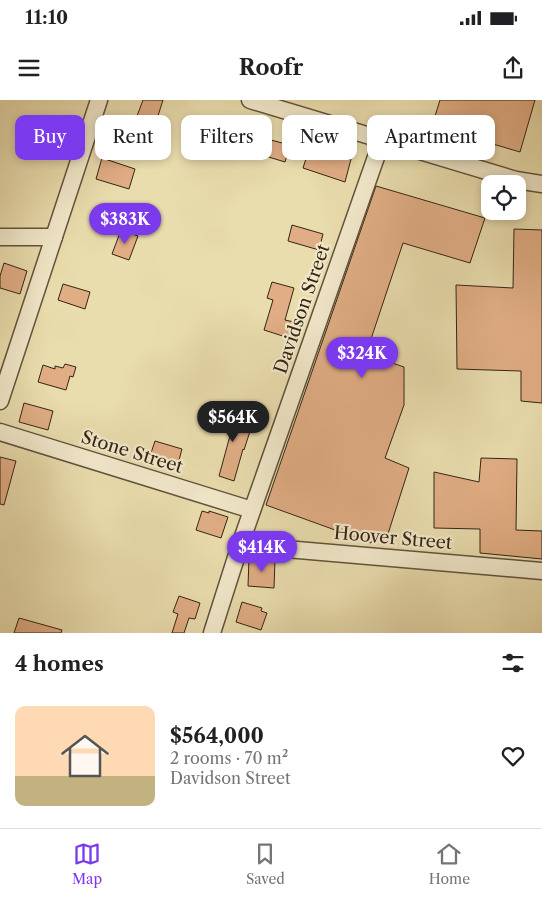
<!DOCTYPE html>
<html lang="en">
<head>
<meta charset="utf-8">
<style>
  :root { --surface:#fff; --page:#f6f6f6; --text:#202124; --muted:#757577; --line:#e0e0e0; --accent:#7c3aed }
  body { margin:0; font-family:"Libre Caslon Text",serif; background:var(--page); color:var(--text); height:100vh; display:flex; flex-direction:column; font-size:19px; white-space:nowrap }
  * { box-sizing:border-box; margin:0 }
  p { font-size:16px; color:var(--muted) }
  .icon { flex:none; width:28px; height:28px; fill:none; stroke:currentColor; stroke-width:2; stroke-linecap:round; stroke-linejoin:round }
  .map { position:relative; height:533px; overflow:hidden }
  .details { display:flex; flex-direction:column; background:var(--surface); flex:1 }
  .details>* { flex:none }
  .guide { position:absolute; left:15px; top:15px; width:512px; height:45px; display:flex; gap:10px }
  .fabs { position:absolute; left:481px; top:75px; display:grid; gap:10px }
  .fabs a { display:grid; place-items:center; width:45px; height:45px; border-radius:10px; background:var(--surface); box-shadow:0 2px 8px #0003; font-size:25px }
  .price { position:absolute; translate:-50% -42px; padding:0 11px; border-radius:18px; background:var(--accent); color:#fff; font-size:16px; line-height:32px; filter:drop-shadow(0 1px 2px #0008) }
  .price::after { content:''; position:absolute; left:50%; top:30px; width:15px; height:11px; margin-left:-8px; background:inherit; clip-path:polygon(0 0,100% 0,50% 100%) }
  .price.on { background:#222; color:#fff }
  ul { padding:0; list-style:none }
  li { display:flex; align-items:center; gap:15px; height:125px; padding:0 15px }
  li span { display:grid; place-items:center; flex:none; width:140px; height:100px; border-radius:10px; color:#555 }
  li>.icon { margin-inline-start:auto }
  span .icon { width:60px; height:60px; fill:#fffc; stroke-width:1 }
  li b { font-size:21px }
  h2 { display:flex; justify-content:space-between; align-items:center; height:60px; padding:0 15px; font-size:21px }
  .tag { padding:0 18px; border-radius:10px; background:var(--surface); box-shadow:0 2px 8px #0003; font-size:18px; line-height:45px }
  .tag.on { background:var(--accent); color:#fff }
  .status { display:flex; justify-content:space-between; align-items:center; height:35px; padding:0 25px; background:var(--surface); direction:ltr }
  .status svg { height:14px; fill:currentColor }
  header { display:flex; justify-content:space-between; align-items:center; height:65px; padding:0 15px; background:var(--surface); font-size:22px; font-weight:800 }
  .menu { display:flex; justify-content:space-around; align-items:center; height:70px; border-top:1px solid var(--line); background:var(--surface); font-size:14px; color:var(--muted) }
  .menu a { display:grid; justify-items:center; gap:2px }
  .menu .on { color:var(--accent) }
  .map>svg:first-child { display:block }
</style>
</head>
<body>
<div class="status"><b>11:10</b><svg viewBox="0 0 49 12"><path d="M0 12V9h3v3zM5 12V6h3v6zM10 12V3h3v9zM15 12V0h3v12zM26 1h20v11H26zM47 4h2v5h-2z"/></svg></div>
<header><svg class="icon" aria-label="menu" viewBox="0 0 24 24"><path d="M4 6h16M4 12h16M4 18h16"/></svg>Roofr<svg class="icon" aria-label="share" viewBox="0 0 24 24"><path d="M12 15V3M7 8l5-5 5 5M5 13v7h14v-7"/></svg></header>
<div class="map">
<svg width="542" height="533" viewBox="0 0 542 533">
  <rect width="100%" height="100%" fill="#e9dcad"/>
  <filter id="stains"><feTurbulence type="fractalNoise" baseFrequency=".004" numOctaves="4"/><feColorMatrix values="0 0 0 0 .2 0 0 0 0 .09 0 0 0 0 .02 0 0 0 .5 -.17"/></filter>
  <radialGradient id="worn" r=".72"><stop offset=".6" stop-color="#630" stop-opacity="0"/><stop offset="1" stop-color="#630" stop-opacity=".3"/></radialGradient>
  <g fill="#e0ad84" stroke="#342515">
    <polygon points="143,0 163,0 156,22 137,16"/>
    <polygon points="440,0 535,0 520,52 432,26"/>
    <polygon points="267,39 290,45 285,62 262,55"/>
    <polygon points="310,46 351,59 345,82 303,68"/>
    <polygon points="102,58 135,69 129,89 96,79"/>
    <polygon points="376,86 485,118 470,163 403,143 366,254 404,267 404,305 385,358 409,368 387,437 375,433 371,443 266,405"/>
    <polygon points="292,125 323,134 319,150 288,141"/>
    <polygon points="514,129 542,130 542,303 521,301 521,271 457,269 456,185 513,188"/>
    <polygon points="121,130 138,136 129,160 112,154"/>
    <polygon points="4,163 27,171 20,194 0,188 0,176"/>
    <polygon points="272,182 294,188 285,220 294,222 289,238 264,230 273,200 267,198"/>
    <polygon points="63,184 90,192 85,209 58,200"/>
    <polygon points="65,264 76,267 73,277 70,276 66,290 38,282 43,265 55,269 55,266 63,268"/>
    <polygon points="24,303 53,311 48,330 19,322"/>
    <polygon points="221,311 246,319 244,323 252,325 244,350 243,349 234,381 219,376 231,332 216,327"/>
    <polygon points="155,341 182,349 178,364 150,356"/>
    <polygon points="0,357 16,361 4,405 0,404"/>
    <polygon points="481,358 517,359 516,430 542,431 542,459 480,453 480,429 434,428 434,372 479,382"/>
    <polygon points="202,411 209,413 209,411 228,417 221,438 196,430"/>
    <polygon points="249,459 275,460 274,488 248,486"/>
    <polygon points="179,496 200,503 195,519 189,518 184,533 172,533 178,514 173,512"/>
    <polygon points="242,502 262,508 261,511 267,513 261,530 236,522"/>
    <polygon points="19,518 62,530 61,533 14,533"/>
  </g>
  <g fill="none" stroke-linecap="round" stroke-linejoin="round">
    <defs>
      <g id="minor">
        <polyline points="250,0 516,80 542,84"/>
        <polyline points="0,137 54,137"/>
        <polyline points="0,301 99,0"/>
        <polyline points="0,332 252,410"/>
        <polyline points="240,445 542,471"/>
        <polyline points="212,533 240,445 382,40"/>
      </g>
    </defs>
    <use href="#minor" stroke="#61533b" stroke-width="19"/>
    <use href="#minor" stroke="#f1e8ca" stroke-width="16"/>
  </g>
  <g text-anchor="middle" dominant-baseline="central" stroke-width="4.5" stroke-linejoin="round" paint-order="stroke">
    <g font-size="18" fill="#342515" stroke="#f1e8ca">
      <text transform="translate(302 209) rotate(-71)">Davidson Street</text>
      <text transform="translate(132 352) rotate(17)">Stone Street</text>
      <text transform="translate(393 438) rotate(5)">Hoover Street</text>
    </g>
  </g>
  <rect width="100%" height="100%" filter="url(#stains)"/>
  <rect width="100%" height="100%" fill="url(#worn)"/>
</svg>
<div class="fabs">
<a><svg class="icon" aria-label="locate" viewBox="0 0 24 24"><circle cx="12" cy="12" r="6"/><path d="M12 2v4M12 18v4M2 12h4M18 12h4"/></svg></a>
</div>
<b class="price" style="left:125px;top:145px">$383K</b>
<b class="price" style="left:362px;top:279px">$324K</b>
<b class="price on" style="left:233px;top:343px">$564K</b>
<b class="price" style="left:262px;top:473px">$414K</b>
<div class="guide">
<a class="tag on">Buy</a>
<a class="tag">Rent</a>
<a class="tag">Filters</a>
<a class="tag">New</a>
<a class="tag">Apartment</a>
</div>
</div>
<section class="details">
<h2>4 homes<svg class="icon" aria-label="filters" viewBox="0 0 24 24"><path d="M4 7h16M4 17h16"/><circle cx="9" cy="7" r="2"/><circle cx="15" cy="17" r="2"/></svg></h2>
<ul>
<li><span style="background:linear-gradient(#ffd9b3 70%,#c2b280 0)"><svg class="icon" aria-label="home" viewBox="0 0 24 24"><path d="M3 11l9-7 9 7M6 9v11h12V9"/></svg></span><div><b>$564,000</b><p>2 rooms · 70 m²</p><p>Davidson Street</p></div><svg class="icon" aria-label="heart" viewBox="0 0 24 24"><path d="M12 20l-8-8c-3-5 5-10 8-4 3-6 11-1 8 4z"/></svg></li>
</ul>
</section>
<nav class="menu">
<a class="on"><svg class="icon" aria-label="map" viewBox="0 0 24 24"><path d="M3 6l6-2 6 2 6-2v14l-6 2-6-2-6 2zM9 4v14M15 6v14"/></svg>Map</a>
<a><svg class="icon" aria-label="saved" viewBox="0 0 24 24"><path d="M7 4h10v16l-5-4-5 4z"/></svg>Saved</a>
<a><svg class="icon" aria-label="home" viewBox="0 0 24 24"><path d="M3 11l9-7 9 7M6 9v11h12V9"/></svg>Home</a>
</nav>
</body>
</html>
